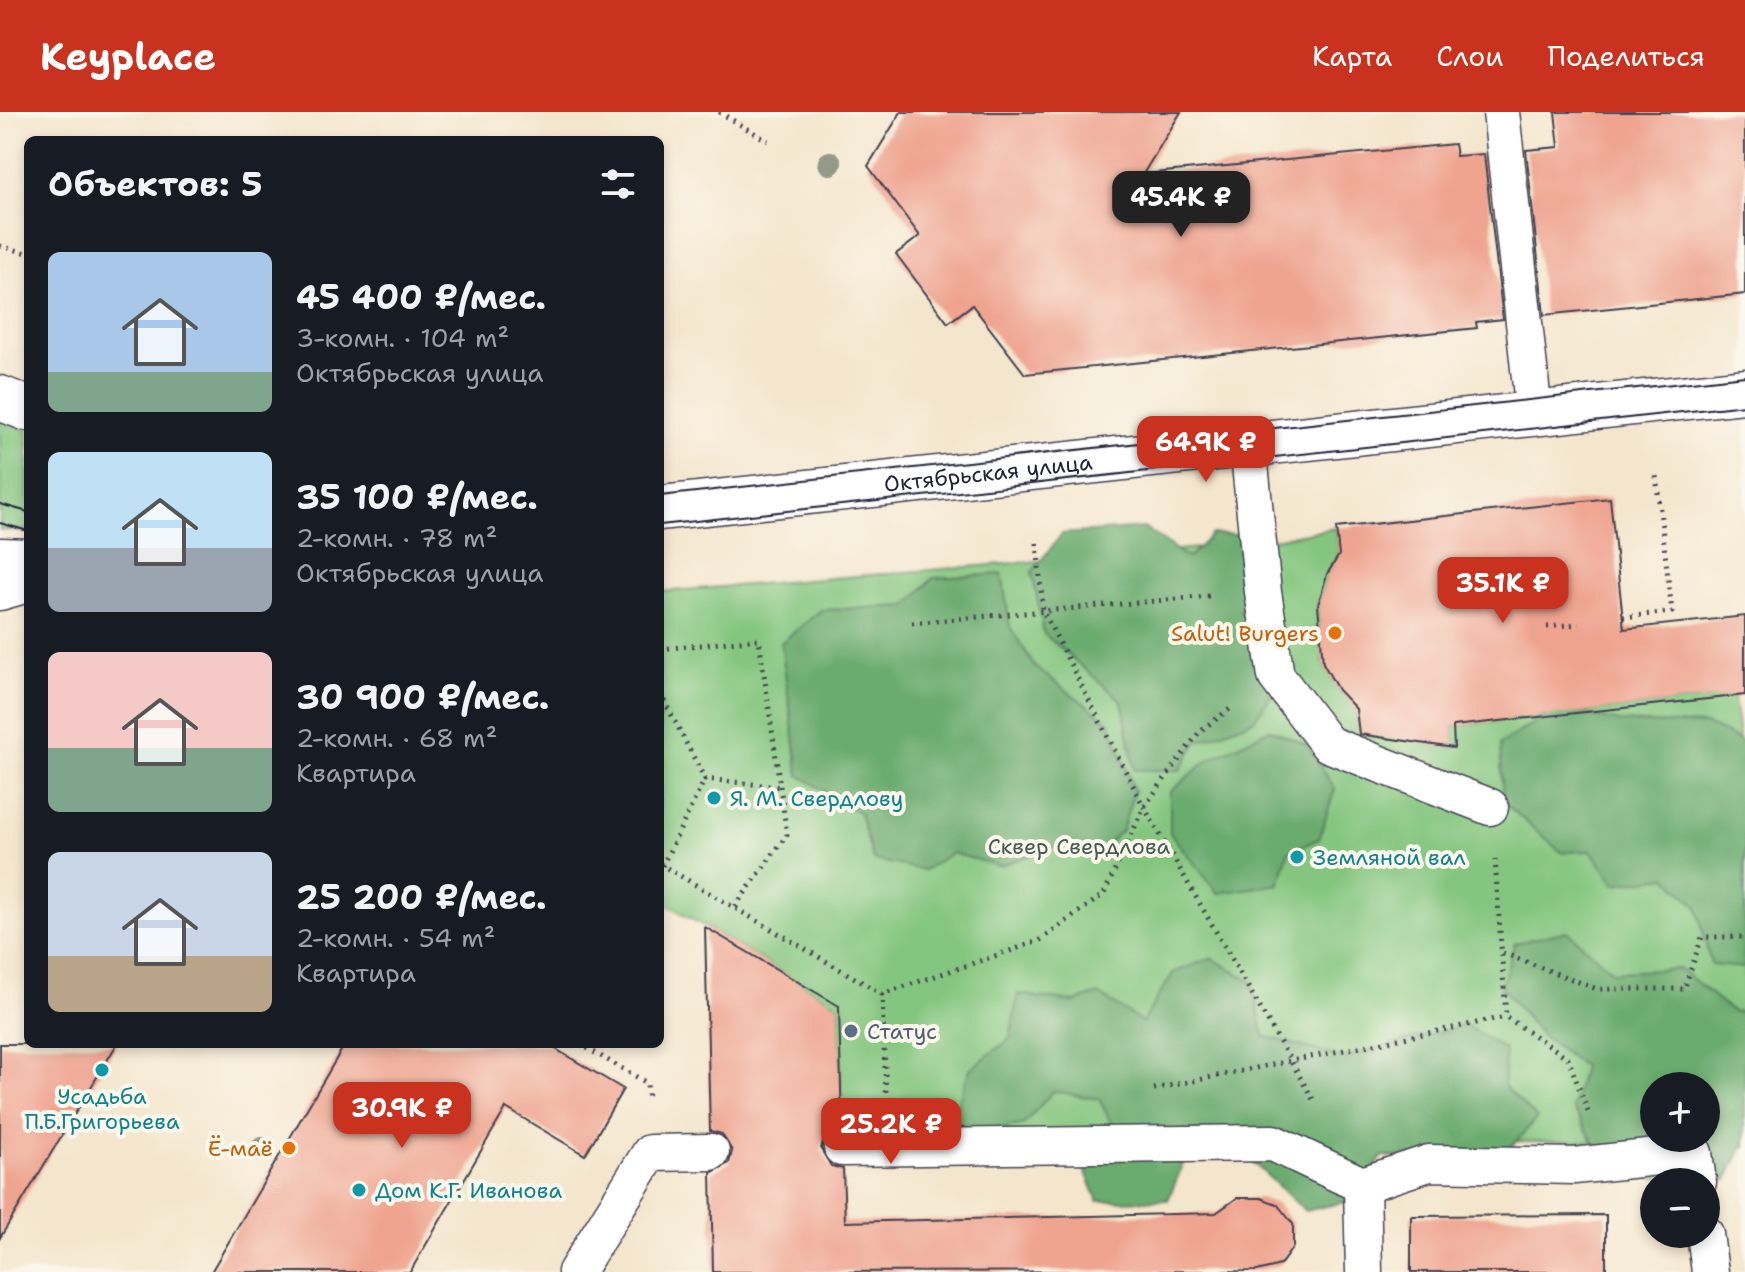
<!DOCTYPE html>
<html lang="ru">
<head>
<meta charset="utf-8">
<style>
  :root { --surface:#171b24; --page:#242831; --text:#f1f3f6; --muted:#9ea1a6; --accent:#c8321e }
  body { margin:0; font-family:"Shantell Sans",sans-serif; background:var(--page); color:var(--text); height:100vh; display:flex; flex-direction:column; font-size:30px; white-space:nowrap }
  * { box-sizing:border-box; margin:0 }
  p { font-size:26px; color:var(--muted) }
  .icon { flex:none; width:44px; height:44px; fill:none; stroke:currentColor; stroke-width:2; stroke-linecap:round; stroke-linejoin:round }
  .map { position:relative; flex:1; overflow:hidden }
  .details { position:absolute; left:24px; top:24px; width:640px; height:912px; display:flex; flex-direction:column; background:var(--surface); border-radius:12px; box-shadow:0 4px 12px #0003 }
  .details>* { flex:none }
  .fabs { position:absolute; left:1640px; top:960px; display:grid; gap:16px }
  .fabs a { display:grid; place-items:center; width:80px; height:80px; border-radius:50%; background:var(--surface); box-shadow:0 4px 12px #0003; font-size:40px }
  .price { position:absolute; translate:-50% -68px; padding:0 18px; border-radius:16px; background:var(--accent); color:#fff; font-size:26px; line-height:52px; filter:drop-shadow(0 2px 4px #0008) }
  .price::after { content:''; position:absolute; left:50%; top:48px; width:24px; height:18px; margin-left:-12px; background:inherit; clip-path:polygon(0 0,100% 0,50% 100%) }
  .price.selected { background:#222; color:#fff }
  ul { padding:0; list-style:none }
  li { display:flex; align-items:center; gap:24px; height:200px; padding:0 24px }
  li span { display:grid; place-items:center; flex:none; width:224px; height:160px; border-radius:12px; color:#555 }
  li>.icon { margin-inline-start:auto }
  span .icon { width:96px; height:96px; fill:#fffc; stroke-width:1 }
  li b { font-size:34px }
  h2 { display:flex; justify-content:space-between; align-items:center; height:96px; padding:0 24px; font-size:34px }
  header { display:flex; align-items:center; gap:48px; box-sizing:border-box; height:112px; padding:0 40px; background:var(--accent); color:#fff }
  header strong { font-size:38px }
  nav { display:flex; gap:44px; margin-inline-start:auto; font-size:28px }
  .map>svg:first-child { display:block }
</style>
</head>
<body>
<header>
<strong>Keyplace</strong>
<nav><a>Карта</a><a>Слои</a><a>Поделиться</a></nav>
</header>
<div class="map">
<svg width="1745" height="1160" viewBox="0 0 1745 1160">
  <rect width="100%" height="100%" fill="#fbf7ec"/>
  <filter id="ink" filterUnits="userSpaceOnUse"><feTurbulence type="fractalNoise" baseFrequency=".0125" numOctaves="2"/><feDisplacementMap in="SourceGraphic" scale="16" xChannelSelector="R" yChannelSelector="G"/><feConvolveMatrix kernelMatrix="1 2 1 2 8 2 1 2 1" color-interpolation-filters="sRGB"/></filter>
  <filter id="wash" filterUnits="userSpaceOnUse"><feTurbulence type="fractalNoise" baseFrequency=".006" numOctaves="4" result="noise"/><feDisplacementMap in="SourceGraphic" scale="32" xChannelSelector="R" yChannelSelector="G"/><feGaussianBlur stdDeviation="1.8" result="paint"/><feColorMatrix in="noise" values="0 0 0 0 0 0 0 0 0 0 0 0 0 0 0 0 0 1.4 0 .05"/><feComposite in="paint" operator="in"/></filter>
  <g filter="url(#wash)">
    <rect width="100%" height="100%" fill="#f4e6cd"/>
    <g fill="#84c67f" stroke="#53745d" stroke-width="2" fill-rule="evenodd">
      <polygon points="0,308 28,318 28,419 0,418"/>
      <path d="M1336,416L1339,443L1327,462L1318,493L1323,551L1338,578L1356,597L1360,625L1382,623L1454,636L1453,614L1734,584L1745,672V1035L1609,1030L842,1024L839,894L660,788V480L1238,433ZM1654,974H1706V1026H1654Z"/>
    </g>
    <g fill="#6bab6e" stroke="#466654" stroke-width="2" fill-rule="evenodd">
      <polygon points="1145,416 1188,446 1212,422 1243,423 1267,453 1240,499 1275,523 1285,564 1254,608 1197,630 1180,658 1135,658 1122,589 1044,522 1032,460 1062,422"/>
      <polygon points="1002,462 1010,515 1035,555 1110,610 1134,679 1122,718 1097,743 1060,733 999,754 952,741 924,758 873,748 860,701 799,663 781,531 821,498 907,494 933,466"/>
      <polygon points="1558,596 1619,610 1707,613 1745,631 1745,856 1711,853 1697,794 1667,765 1615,772 1591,739 1561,740 1503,690 1500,632"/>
      <polygon points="1270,617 1307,633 1335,677 1319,727 1288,740 1279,772 1218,781 1170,721 1170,680 1208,648"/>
      <path d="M1567,819L1613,860L1680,857L1732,899L1745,900V1030L1727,1068L1615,1065L1573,996L1583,954L1543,925L1501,875L1515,831ZM1654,974H1706V1026H1654Z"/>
      <polygon points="1212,846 1252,870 1264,924 1343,946 1465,913 1505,938 1504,974 1537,1006 1503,1044 1382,1045 1354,1088 1305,1099 1242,1040 1185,1047 1168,1088 1098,1089 1082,1051 1113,1014 1099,987 1053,979 1024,1012 977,1022 952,1006 970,957 1010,927 1018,882 1075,890 1099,882 1142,910 1174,860"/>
    </g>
    <g id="blocks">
      <g fill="#efa490">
        <polygon points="901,0 1181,0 1143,62 1454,32 1456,44 1484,42 1503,207 1476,210 1477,216 1025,262 972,193 948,211 896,142 920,124 868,54"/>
        <polygon points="1555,0 1745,0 1745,182 1544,203 1526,38 1559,35"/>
        <polygon points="1610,386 1624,517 1745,504 1745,583 1453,614 1454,636 1359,622 1356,597 1338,578 1323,551 1318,493 1327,462 1339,443 1336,416"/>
        <polygon points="705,815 839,894 842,1015 824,1025 821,1037 831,1054 843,1057 845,1110 1216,1101 1237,1086 1261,1086 1277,1092 1293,1112 1293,1135 1280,1153 1257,1159 713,1160 711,1061 729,1051 732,1039 722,1022 710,1019"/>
        <polygon points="0,932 117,932 0,1126"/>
        <polygon points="345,932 547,932 623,977 585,1043 506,996 410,1160 211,1160"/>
        <polygon points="1606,1103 1606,1160 1411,1160 1411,1104"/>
      </g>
    </g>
  </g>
  <g filter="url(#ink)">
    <use href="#blocks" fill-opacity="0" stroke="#423f51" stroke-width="2"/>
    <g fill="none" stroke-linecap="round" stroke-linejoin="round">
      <defs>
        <g id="lane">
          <polyline points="1501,0 1534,302"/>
          <polyline points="1248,333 1263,480 1276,564 1328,632 1490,695"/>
          <polyline points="0,480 28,472"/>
          <polyline points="842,1036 1273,1031 1362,1073 1429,1051 1574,1054 1694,1041 1698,1070"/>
          <polyline points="1362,1073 1364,1160"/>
          <polyline points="1705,1122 1710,1160"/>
          <polyline points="576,1160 650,1041 711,1040"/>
        </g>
        <g id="street">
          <polyline points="0,286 28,297"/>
          <path id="s1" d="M660,396L1745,279"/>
          <polyline points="0,448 28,449"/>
        </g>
      </defs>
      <use href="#lane" stroke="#423f51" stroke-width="39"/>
      <use href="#street" stroke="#423f51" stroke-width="47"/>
      <g stroke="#423f51" stroke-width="5" stroke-dasharray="2 6" stroke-linecap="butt">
        <polyline points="719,0 768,29"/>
        <polyline points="0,134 28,141"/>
        <polyline points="1037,431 1043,499 1144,695 1315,991"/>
        <polyline points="1623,505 1672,500 1656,364"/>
        <polyline points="912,511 1210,484"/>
        <polyline points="1547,515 1579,512"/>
        <polyline points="660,537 759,527 787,723 734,796"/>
        <polyline points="660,581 705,667 780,675"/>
        <polyline points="1495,747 1506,905 1568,946 1588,1000"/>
        <polyline points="660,752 882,882 1039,829 1104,782 1144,695 1200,619 1234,594"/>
        <polyline points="662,754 705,667"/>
        <polyline points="1503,841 1597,877 1684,877 1702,825 1745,825"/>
        <polyline points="882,882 886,982"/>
        <polyline points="580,932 647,971 648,988"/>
        <polyline points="1154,977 1506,905"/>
      </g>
      <use href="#lane" stroke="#fff" stroke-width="36"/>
      <use href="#street" stroke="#fff" stroke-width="44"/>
      <g stroke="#22223b" stroke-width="2">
        <polyline points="660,384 1745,264"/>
        <polyline points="0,392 28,400"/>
        <polyline points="0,411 28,419"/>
        <polyline points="660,413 1745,293"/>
      </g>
    </g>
    <g fill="#939a8a">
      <circle cx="830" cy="51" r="12"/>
      <circle cx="262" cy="1037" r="12"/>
    </g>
  </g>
  <g fill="#e8710a" stroke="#fbf7ec" stroke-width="3">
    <circle cx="1335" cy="521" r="8"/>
    <circle cx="289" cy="1036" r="8"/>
  </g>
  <g fill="#0f9aa8" stroke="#fbf7ec" stroke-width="3">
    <circle cx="714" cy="686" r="8"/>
    <circle cx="1297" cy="745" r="8"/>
    <circle cx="102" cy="958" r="8"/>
    <circle cx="359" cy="1078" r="8"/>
  </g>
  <circle fill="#5c6f8a" stroke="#fbf7ec" stroke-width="3" cx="851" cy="919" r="8"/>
  <g text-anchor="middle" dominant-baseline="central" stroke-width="8" stroke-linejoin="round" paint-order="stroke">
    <g font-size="22" fill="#22223b" stroke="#fbf7ec">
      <text stroke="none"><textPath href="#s1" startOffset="330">Октябрьская улица</textPath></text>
    </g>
    <g font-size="22" fill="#c56008" stroke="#fbf7ec" text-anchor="end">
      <text x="1319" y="521">Salut! Burgers</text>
      <text x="273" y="1036">Ё-маё</text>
    </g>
    <g font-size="22" fill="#0d838f" stroke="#fbf7ec" text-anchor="start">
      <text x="730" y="686">Я. М. Свердлову</text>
      <text x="1313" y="745">Земляной вал</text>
      <text x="102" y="984" text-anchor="middle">Усадьба<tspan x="102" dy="25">П.Б.Григорьева</tspan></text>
      <text x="375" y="1078">Дом К.Г. Иванова</text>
    </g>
    <g font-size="22" fill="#445b53" stroke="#fbf7ec">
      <text x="1079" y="734">Сквер Свердлова</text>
    </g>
    <g font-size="22" fill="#4e5e75" stroke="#fbf7ec" text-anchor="start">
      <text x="867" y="919">Статус</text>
    </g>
  </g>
</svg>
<div class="fabs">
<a>+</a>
<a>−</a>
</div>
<b class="price selected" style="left:1181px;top:127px">45.4K ₽</b>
<b class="price" style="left:1206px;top:372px">64.9K ₽</b>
<b class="price" style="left:1503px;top:513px">35.1K ₽</b>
<b class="price" style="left:402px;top:1038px">30.9K ₽</b>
<b class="price" style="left:891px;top:1054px">25.2K ₽</b>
<section class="details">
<h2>Объектов: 5<svg class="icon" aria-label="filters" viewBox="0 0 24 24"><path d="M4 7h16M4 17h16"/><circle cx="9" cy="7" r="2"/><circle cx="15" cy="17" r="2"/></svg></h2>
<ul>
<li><span style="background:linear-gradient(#a9c7e8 75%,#7fa58c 0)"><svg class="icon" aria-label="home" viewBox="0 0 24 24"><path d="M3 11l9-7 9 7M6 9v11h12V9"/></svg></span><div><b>45 400 ₽/мес.</b><p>3-комн. · 104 m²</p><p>Октябрьская улица</p></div></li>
<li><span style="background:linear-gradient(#bfe0f5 60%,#9aa5b1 0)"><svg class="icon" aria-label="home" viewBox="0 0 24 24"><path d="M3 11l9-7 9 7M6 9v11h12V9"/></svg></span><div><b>35 100 ₽/мес.</b><p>2-комн. · 78 m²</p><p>Октябрьская улица</p></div></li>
<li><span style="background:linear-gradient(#f6c9c9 60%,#7fa58c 0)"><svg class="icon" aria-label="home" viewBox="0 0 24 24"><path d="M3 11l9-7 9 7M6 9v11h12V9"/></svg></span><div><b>30 900 ₽/мес.</b><p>2-комн. · 68 m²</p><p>Квартира</p></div></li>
<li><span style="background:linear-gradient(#c9d6e8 65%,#b9a48a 0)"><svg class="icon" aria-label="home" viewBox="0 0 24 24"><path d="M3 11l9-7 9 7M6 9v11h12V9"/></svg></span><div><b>25 200 ₽/мес.</b><p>2-комн. · 54 m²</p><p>Квартира</p></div></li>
</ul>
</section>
</div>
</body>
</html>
